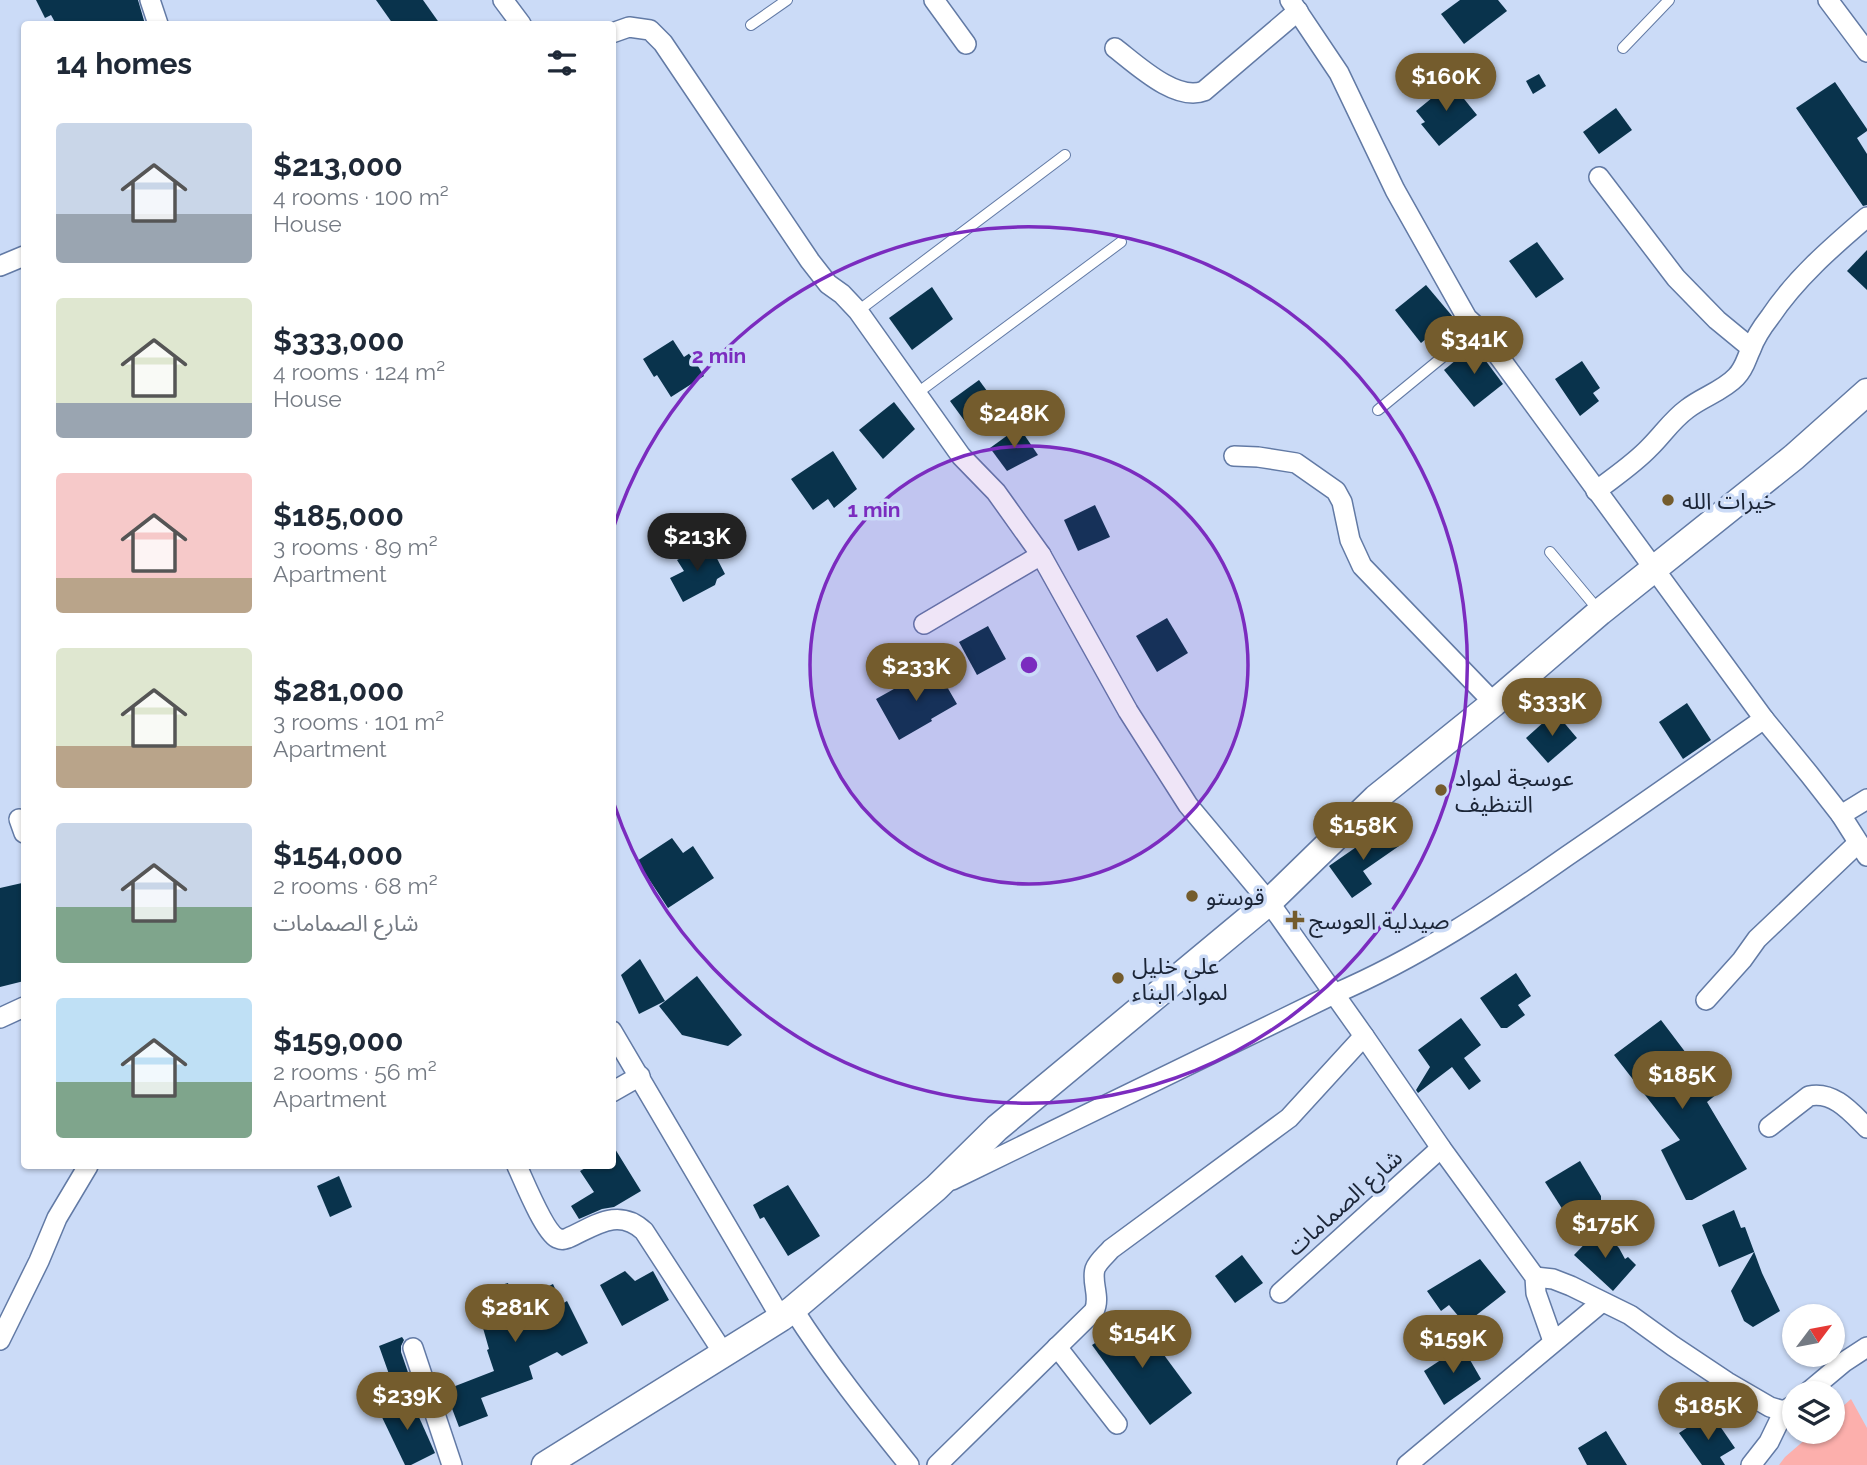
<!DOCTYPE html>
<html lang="en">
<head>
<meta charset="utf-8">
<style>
  :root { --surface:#fff; --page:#f2f2f3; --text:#1f2937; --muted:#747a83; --accent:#745c2d }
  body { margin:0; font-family:Raleway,"Noto Sans Arabic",sans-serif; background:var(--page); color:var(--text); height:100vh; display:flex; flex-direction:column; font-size:26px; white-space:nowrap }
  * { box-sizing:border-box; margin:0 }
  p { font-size:23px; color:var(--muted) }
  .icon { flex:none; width:38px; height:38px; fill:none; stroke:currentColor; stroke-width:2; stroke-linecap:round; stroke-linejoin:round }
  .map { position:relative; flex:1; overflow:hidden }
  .side { position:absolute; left:21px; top:21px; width:595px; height:1148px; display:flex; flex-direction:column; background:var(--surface); border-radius:7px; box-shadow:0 2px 5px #0004 }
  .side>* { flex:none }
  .needle { width:46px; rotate:58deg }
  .controls { position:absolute; left:1782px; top:1304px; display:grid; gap:14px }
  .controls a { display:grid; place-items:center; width:63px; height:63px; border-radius:50%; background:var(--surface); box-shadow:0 2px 5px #0004; font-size:35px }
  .price { position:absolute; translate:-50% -60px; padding:0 16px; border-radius:24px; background:var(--accent); color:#fff; font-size:23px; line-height:46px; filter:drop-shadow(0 2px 4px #0008) }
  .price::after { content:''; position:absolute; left:50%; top:42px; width:21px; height:16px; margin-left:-10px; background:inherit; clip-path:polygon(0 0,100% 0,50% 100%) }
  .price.current { background:#222; color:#fff }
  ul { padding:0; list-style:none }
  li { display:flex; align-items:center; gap:21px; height:175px; padding:0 35px }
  li span { display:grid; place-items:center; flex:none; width:196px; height:140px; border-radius:7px; color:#555 }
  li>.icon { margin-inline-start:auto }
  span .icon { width:84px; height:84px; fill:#fffc; stroke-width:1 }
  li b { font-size:30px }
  h2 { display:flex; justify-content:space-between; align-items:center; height:84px; padding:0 35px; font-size:30px }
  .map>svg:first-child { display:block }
</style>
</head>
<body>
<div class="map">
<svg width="1867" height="1465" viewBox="0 0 1867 1465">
  <rect width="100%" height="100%" fill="#cbdbf7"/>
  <polygon fill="#fcafac" points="1851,1399 1867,1428 1867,1465 1779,1465 1785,1457 1814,1432 1832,1432 1832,1416"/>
  <g fill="#09334c">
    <polygon points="36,0 138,0 145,24 56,24 51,15 45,18"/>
    <polygon points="376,0 423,0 440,24 393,24"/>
    <polygon points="1460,0 1498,0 1507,11 1464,44 1441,14"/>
    <polygon points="1539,74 1546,86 1533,94 1526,81"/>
    <polygon points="1448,79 1477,115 1439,146 1421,124 1425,122 1416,111 1438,93 1435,89"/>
    <polygon points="1835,82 1867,129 1867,131 1857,138 1867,154 1867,205 1863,206 1796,108"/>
    <polygon points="1616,108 1632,130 1599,154 1583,132"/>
    <polygon points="1537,242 1564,279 1536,298 1509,261"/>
    <polygon points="1867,250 1867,290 1847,271"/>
    <polygon points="1426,285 1453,317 1421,343 1395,310"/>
    <polygon points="932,287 953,319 912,350 889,318"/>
    <polygon points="673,340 684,357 690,353 704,376 671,397 657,375 654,377 643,359"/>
    <polygon points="1474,345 1503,384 1474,407 1444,370"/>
    <polygon points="1582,361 1600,388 1593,393 1599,401 1580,416 1555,379"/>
    <polygon points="979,380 998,406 969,427 950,401"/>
    <polygon points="894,402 915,429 883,459 859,430"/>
    <polygon points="1019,427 1038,455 1007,471 990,448"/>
    <polygon points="833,451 857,489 834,508 828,499 813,510 791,479"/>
    <polygon points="1095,505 1110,537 1078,551 1064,520"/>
    <polygon points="709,543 725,574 717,579 715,585 683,602 670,578 684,571 677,560"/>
    <polygon points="1167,618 1188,653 1157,672 1136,636"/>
    <polygon points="988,626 1006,659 977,675 959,642"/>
    <polygon points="935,666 957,704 931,719 932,721 899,740 876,699"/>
    <polygon points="1687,703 1711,740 1683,759 1659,722"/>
    <polygon points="1555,712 1577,738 1548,763 1526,738"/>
    <polygon points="1385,827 1399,846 1363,871 1372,884 1352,898 1329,866"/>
    <polygon points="672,838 683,853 693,846 714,878 668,908 637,861"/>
    <polygon points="22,883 24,892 24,981 0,987 0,888"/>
    <polygon points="1297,909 1305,921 1300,925 1292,913"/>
    <polygon points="640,959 665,1001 639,1014 621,975"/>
    <polygon points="1516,973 1531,996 1518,1005 1525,1015 1507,1028 1501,1028 1480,998"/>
    <polygon points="697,976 742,1035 728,1046 682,1035 659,1006"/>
    <polygon points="1461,1018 1481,1045 1464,1058 1481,1081 1469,1090 1452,1067 1418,1093 1416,1090 1430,1067 1418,1050"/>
    <polygon points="1661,1020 1717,1094 1707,1102 1747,1169 1692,1200 1686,1200 1661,1150 1680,1140 1614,1055"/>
    <polygon points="612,1144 641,1191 614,1207 602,1209 579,1219 571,1206 594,1192 580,1171 589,1166 612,1166"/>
    <polygon points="1580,1161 1601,1196 1601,1202 1570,1221 1545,1182"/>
    <polygon points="339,1176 352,1207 330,1217 317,1186"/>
    <polygon points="788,1185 820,1236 788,1256 764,1217 760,1219 753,1205"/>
    <polygon points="1734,1210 1741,1228 1745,1227 1762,1273 1780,1311 1753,1327 1744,1321 1731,1291 1754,1252 1719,1267 1702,1225"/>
    <polygon points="1600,1228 1619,1248 1625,1259 1628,1257 1636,1265 1613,1291 1574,1255"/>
    <polygon points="1242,1255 1263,1283 1235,1303 1215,1276"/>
    <polygon points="1480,1259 1506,1292 1465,1324 1449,1305 1441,1311 1427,1291"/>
    <polygon points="625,1271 635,1281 653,1271 669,1300 622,1326 600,1285"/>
    <polygon points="508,1283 514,1303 553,1284 562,1304 567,1301 588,1343 562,1356 557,1352 529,1366 533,1379 481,1398 488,1416 459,1427 445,1390 494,1371 487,1350 489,1349 473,1293"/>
    <polygon points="1136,1317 1192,1393 1150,1425 1092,1345"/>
    <polygon points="402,1337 404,1340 401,1346 401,1352 412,1384 395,1391 379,1346"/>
    <polygon points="1462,1346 1481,1379 1444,1405 1424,1371"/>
    <polygon points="410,1397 435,1453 411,1465 405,1465 379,1411"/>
    <polygon points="1713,1416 1735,1448 1720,1457 1725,1465 1702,1465 1679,1433 1696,1422 1699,1425"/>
    <polygon points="1606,1431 1612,1441 1627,1465 1587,1465 1578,1448"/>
  </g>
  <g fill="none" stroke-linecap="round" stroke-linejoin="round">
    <defs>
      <g id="lane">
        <polyline points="751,25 787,0"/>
        <polyline points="1623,48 1669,0"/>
        <polyline points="858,311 1065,155"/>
        <polyline points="916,394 1121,242"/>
        <polyline points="1378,410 1478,328"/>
        <polyline points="1550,552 1600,612"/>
      </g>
      <g id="street">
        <polyline points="150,0 158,24"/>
        <polyline points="503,0 521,24"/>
        <polyline points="934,0 966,44"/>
        <polyline points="1290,0 1339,73 1395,190 1467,318 1478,328 1764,719 1809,774 1841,815 1867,856"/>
        <polyline points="1828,0 1867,52"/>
        <polyline points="612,33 629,27 650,30 663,43 810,261 828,284 842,294 858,311 961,456 996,492 1041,555 1128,711 1188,805 1269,902 1364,1036 1441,1148 1535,1277 1536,1293 1553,1341"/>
        <path d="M1115,48C1137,65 1176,102 1204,91L1298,11"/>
        <polyline points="1599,177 1676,278 1717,320 1751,348"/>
        <polyline points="0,266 24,256"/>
        <polyline points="1234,456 1258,457 1296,463 1336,491 1342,502 1350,540 1362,566 1494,703"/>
        <path d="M1596,491C1614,477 1634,464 1650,447C1663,434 1672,420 1687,409C1702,397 1723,391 1736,377C1745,368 1746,359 1751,349C1755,338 1763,326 1770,317C1796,278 1832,247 1867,217"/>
        <polyline points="924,624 1041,555"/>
        <polyline points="1841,815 1867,799"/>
        <polyline points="19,819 24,833"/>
        <polyline points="1706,1000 1742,960 1757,939 1858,843"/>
        <polyline points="0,1018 24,1007"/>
        <polyline points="612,1031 781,1318"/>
        <polyline points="612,1092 640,1076"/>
        <path d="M1769,1127L1809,1096C1834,1091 1851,1112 1867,1128"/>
        <path d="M517,1166C524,1181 544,1231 557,1238C562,1240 562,1240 568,1238C595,1226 618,1207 644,1231L724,1354"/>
        <path d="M952,1180L1334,994C1418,958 1493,908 1567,856C1633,811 1698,765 1764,719"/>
        <polyline points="1535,1277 1553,1279 1571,1286 1630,1315 1673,1346 1727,1382 1770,1407 1784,1411"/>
        <polyline points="1280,1293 1441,1148"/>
        <path d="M793,1309C828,1364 868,1414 909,1465"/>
        <polyline points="0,1340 39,1261 57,1218 88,1166"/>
        <polyline points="1057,1347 1117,1424"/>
        <polyline points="413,1348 452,1465"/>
        <polyline points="1807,1393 1844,1362 1867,1347"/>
        <path d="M937,1465L1094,1311C1101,1297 1091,1283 1095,1269C1098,1261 1106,1255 1111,1249L1289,1118L1364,1036"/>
        <polyline points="1407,1465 1602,1302"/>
        <polyline points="1751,1465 1769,1442 1784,1411 1794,1405"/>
      </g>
      <polyline id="secondary" points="545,1465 781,1318 793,1309 936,1188 997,1128 1269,902 1376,798 1494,703 1600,612 1794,457 1867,392"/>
    </defs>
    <use href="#lane" stroke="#627aa5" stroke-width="12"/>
    <use href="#street" stroke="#627aa5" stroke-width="22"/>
    <use href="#secondary" stroke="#627aa5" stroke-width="29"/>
    <use href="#lane" stroke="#fff" stroke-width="10"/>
    <use href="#street" stroke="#fff" stroke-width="19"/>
    <use href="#secondary" stroke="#fff" stroke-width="26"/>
  </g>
  <circle cx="1029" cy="665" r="219" fill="#7b2cbf" fill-opacity=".12"/>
  <g fill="none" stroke="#7b2cbf" stroke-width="3.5">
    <circle cx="1029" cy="665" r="219"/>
    <path d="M614 526A438 438 0 1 1 614 804"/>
  </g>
  <g fill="#745c2d" stroke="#cbdbf7" stroke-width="2.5">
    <circle cx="1668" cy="500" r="7"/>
    <circle cx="1441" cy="790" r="7"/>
    <circle cx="1192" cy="896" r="7"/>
    <path d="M1291.5 909.5h7v7h7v7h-7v7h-7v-7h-7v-7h7z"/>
    <circle cx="1118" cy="978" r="7"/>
  </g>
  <g text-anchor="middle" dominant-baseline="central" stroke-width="7" stroke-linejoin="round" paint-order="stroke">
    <g font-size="23" fill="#1b2537" stroke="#cbdbf7" text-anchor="start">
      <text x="1682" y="500">خيرات الله</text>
      <text x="1455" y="777">عوسجة لمواد<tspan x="1455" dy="26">التنظيف</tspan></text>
      <text x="1206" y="896">قوستو</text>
      <text x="1309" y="920">صيدلية العوسج</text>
      <text x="1132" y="965">علي خليل<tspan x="1132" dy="26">لمواد البناء</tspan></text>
    </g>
    <g font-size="23" fill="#1b2537" stroke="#cbdbf7">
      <text transform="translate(1344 1202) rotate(-42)">شارع الصمامات</text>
    </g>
  </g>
  <circle cx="1029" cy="665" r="10" fill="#7b2cbf" stroke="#cbdbf7" stroke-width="3.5"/>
  <g font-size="21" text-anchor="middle" font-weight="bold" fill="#7b2cbf" stroke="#cbdbf7" stroke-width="7" stroke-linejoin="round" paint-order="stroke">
    <text x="719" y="363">2 min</text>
    <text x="874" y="517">1 min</text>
  </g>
</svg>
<div class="controls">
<a><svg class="needle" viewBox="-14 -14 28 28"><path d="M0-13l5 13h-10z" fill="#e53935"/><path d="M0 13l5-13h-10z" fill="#747a83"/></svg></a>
<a><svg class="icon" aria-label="layers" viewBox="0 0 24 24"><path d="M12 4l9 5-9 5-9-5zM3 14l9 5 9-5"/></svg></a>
</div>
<b class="price" style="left:1446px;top:113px">$160K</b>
<b class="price" style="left:1474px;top:376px">$341K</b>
<b class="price" style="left:1014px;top:450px">$248K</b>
<b class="price current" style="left:697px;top:573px">$213K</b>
<b class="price" style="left:916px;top:703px">$233K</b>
<b class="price" style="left:1552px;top:738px">$333K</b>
<b class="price" style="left:1363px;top:862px">$158K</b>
<b class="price" style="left:1682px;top:1111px">$185K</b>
<b class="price" style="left:1605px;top:1260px">$175K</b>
<b class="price" style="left:515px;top:1344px">$281K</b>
<b class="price" style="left:1142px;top:1370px">$154K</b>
<b class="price" style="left:1453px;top:1375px">$159K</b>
<b class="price" style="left:407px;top:1432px">$239K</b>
<b class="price" style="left:1708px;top:1442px">$185K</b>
<section class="side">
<h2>14 homes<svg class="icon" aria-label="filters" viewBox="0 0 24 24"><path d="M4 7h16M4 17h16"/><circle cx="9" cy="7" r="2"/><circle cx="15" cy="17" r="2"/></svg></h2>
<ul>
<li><span style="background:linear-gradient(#c9d6e8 65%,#9aa5b1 0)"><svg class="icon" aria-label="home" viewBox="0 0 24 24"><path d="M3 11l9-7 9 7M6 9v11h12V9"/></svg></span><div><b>$213,000</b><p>4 rooms · 100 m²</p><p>House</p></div></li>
<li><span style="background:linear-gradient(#dfe7d0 75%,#9aa5b1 0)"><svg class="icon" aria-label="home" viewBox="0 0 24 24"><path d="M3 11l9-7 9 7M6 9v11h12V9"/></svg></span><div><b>$333,000</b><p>4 rooms · 124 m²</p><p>House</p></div></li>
<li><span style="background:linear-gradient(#f6c9c9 75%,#b9a48a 0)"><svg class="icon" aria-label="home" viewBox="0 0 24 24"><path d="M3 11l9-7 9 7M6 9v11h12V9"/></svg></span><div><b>$185,000</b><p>3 rooms · 89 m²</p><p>Apartment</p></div></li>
<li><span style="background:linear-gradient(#dfe7d0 70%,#b9a48a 0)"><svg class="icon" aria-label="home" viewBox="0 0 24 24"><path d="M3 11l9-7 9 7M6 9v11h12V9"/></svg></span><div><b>$281,000</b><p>3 rooms · 101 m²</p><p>Apartment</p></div></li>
<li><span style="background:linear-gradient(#c9d6e8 60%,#7fa58c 0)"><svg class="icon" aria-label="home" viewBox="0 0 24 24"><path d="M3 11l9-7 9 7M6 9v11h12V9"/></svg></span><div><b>$154,000</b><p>2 rooms · 68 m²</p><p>شارع الصمامات</p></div></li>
<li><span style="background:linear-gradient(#bfe0f5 60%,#7fa58c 0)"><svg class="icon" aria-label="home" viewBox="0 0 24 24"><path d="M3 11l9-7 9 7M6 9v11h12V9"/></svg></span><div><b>$159,000</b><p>2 rooms · 56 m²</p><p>Apartment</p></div></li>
</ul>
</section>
</div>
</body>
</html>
